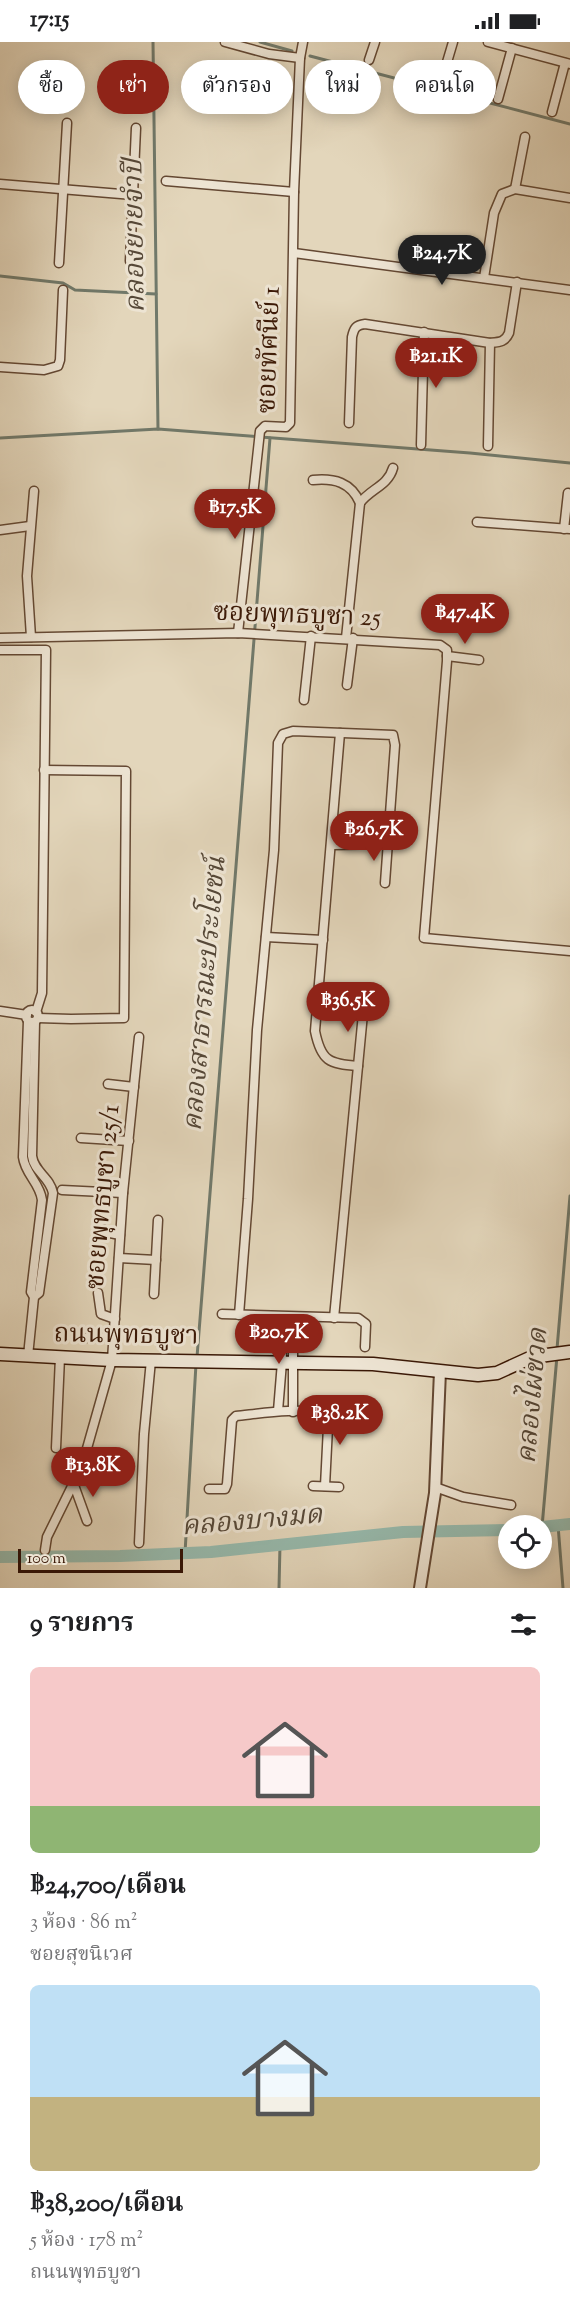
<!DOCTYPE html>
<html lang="th">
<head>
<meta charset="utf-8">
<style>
  :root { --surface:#fff; --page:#f6f6f6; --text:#202124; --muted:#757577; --accent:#8f2418 }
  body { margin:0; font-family:"Sorts Mill Goudy","Noto Serif Thai",serif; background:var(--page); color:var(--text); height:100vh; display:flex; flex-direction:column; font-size:22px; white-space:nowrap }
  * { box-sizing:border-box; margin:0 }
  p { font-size:20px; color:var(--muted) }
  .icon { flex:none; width:33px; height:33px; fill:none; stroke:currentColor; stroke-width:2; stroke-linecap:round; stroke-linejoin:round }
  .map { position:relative; height:1546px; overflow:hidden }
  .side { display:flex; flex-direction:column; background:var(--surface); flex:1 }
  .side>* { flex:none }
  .guide { position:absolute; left:18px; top:18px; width:534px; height:54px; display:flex; gap:12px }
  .controls { position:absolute; left:498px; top:1473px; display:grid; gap:12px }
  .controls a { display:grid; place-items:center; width:54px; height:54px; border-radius:50%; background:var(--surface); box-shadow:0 3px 15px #0003; font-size:30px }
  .scale { position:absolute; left:18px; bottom:15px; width:165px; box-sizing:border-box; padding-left:6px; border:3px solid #3a1806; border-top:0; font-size:16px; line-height:21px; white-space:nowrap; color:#3a1806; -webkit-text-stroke:4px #ede4d3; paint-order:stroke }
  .price { position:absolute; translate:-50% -51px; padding:0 14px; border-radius:21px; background:var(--accent); color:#fff; font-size:20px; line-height:39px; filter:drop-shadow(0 2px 3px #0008) }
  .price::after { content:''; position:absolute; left:50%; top:36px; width:18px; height:14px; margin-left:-9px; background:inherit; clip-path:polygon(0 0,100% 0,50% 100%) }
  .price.selected { background:#222; color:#fff }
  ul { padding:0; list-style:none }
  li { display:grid; align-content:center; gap:12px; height:318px; padding:0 30px }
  li span { display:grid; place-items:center; height:186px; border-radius:9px; color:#555 }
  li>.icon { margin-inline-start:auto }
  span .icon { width:108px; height:108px; fill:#fffc; stroke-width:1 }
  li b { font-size:26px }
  h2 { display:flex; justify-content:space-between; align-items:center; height:72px; padding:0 30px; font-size:26px }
  .pill { padding:0 21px; border-radius:27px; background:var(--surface); box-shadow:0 3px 15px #0003; font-size:21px; line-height:54px }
  .pill.selected { background:var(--accent); color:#fff }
  .status { display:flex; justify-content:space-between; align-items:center; height:42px; padding:0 30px; background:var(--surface); direction:ltr }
  .status svg { height:16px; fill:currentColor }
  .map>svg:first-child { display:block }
</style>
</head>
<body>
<div class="status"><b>17:15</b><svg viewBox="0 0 49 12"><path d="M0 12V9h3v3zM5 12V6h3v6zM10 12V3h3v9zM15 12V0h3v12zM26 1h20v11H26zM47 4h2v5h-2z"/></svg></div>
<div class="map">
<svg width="570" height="1546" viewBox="0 0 570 1546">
  <rect width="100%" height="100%" fill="#e3d6bb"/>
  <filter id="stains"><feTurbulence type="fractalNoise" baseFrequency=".00333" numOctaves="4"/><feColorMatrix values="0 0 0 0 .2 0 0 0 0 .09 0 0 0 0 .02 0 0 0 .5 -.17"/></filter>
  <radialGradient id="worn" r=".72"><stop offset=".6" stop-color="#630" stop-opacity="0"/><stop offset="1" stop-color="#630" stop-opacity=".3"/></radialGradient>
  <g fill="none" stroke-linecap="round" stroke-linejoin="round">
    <g stroke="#71796a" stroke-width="3">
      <polyline points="153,0 158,387"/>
      <polyline points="260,0 292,9"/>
      <polyline points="310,14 570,82"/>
      <polyline points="0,234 63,241 75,248 156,252"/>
      <polyline points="0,396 158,387 470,411 570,421"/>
      <polyline points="557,1307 570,1154"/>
      <polyline points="197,1315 270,396"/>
      <polyline points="558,1483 563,1546"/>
      <polyline points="542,1485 557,1314"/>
      <polyline points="185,1511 196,1322"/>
      <polyline points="279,1546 280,1503"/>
    </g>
    <g stroke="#96b9ac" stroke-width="12">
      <polyline points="542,1485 570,1482"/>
      <polyline points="0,1515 120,1514 211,1510 403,1490 508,1488"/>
    </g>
    <defs>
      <g id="minor">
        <polyline points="225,0 269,12 300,16"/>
        <polyline points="488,0 570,22"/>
        <polyline points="369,18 375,0"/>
        <polyline points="442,37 453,0"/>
        <polyline points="498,57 512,6"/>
        <polyline points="552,70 565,21"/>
        <polyline points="166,139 294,150"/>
        <polyline points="0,142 133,153"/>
        <polyline points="515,147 525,95"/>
        <polyline points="294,211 570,248"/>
        <polyline points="130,219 136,86"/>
        <polyline points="59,221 67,81"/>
        <polyline points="484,236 494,171 502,152 515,147 570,156"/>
        <polyline points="0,325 44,328 58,324 60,318 63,248"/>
        <path d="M349,381L352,295C354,286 356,283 365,282L490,301C500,300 505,300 509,291L517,240"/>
        <polyline points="421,403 424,290"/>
        <polyline points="488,404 490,301"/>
        <path d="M313,438C334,436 351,440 360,461"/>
        <polyline points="477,480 570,487"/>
        <polyline points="564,487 568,451"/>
        <polyline points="0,488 30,484"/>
        <polyline points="238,591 260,389 265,384 286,385 290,381 294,150 300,16 303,0"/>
        <polyline points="31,595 27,534 34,449"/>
        <polyline points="0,596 238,591 440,603 447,608 447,619 424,896 570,909"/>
        <path d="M346,596L360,461C370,447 388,444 393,426"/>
        <polyline points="0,608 46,608 42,951 36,970"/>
        <polyline points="447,614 479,618"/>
        <polyline points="347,643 353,596"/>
        <polyline points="304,658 311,594"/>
        <path d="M340,691L315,989C321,1019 329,1022 358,1024"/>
        <polyline points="332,803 388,802"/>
        <polyline points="266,895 323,898"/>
        <circle cx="32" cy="974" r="6"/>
        <polyline points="0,969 27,973"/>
        <polyline points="38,976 71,977 124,976 126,729 44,728"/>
        <polyline points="108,1042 134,1045"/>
        <polyline points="81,1096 129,1099"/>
        <polyline points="62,1148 123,1151"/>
        <polyline points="97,1184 110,1191 120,1193"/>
        <polyline points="119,1216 156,1218"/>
        <polyline points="98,1251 101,1272 115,1277"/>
        <polyline points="154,1252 158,1178"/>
        <path d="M34,1255L39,1251L53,1151C50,1135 34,1130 32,1114L35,980"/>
        <polyline points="222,1272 358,1276 366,1282 365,1305"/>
        <polyline points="239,1273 248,1157 257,988 274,808 278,701 283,692 293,689 393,693 395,703 385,841"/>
        <polyline points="293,1275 293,1370"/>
        <polyline points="334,1276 364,961"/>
        <polyline points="81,1296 114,1295"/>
        <path d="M28,1314L34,1255L31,1250L42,1158C40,1141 25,1132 23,1115L28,979"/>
        <polyline points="278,1369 282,1320 281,1275"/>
        <polyline points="56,1406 60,1315"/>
        <polyline points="74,1443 87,1479"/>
        <polyline points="313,1444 339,1445"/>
        <polyline points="435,1445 463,1455 511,1463"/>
        <path d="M209,1447H225L227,1442L232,1378L236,1374C257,1372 302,1364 321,1373C326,1375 327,1380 328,1385L325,1444"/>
        <polyline points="139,1501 144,1392 151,1318"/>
        <polyline points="45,1508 47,1495 82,1424 112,1318 123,1151 139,995"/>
      </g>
      <polyline id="tertiary" points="420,1546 435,1451 440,1329"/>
      <polyline id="secondary" points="0,1312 112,1318 373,1322 478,1333 497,1331 532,1315 570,1310"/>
    </defs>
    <use href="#minor" stroke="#644833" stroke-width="11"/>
    <use href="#tertiary" stroke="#644833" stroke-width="14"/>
    <use href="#secondary" stroke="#3a1806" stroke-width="15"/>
    <use href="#minor" stroke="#ede4d3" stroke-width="8"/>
    <use href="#tertiary" stroke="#ede4d3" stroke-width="10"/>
    <use href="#secondary" stroke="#ede4d3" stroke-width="12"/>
  </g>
  <g text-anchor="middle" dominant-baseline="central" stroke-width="6" stroke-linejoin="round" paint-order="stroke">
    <g font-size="26" fill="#3a1806" stroke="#ede4d3">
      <text transform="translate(270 308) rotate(-88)">ซอยทัศนีย์ 1</text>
      <text transform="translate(297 574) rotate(2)">ซอยพุทธบูชา 25</text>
      <text transform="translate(104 1155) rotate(-85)">ซอยพุทธบูชา 25/1</text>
      <text transform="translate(126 1294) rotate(1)">ถนนพุทธบูชา</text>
    </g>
    <g font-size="27" font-style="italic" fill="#564838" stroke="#ede4d3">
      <text transform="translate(136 194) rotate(-91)">คลองยายจำปี</text>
      <text transform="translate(206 952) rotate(-85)">คลองสาธารณะประโยชน์</text>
      <text transform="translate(534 1354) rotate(-85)">คลองไผ่ขวด</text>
      <text transform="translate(252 1480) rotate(-5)">คลองบางมด</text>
    </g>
  </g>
  <rect width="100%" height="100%" filter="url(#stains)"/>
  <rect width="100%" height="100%" fill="url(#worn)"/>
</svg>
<div class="controls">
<a><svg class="icon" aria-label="locate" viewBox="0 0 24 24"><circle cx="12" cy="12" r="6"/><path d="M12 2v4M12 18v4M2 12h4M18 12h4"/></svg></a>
</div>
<div class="scale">100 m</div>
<b class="price selected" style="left:442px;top:244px">฿24.7K</b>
<b class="price" style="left:436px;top:347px">฿21.1K</b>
<b class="price" style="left:235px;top:498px">฿17.5K</b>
<b class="price" style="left:465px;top:603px">฿47.4K</b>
<b class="price" style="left:374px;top:820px">฿26.7K</b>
<b class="price" style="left:348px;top:991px">฿36.5K</b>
<b class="price" style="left:279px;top:1323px">฿20.7K</b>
<b class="price" style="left:340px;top:1404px">฿38.2K</b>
<b class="price" style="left:93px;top:1456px">฿13.8K</b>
<div class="guide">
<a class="pill">ซื้อ</a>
<a class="pill selected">เช่า</a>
<a class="pill">ตัวกรอง</a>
<a class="pill">ใหม่</a>
<a class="pill">คอนโด</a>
</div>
</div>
<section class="side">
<h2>9 รายการ<svg class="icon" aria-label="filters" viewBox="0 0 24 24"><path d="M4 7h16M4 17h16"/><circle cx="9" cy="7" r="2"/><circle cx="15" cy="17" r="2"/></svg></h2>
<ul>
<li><span style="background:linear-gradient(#f6c9c9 75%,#8fb573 0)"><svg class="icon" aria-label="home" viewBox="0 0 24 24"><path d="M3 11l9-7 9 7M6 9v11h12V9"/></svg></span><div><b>฿24,700/เดือน</b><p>3 ห้อง · 86 m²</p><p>ซอยสุขนิเวศ</p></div></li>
<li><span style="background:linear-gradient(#bfe0f5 60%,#c2b280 0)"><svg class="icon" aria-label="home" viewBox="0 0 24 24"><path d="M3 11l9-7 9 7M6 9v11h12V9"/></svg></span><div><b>฿38,200/เดือน</b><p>5 ห้อง · 178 m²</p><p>ถนนพุทธบูชา</p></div></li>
</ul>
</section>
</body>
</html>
